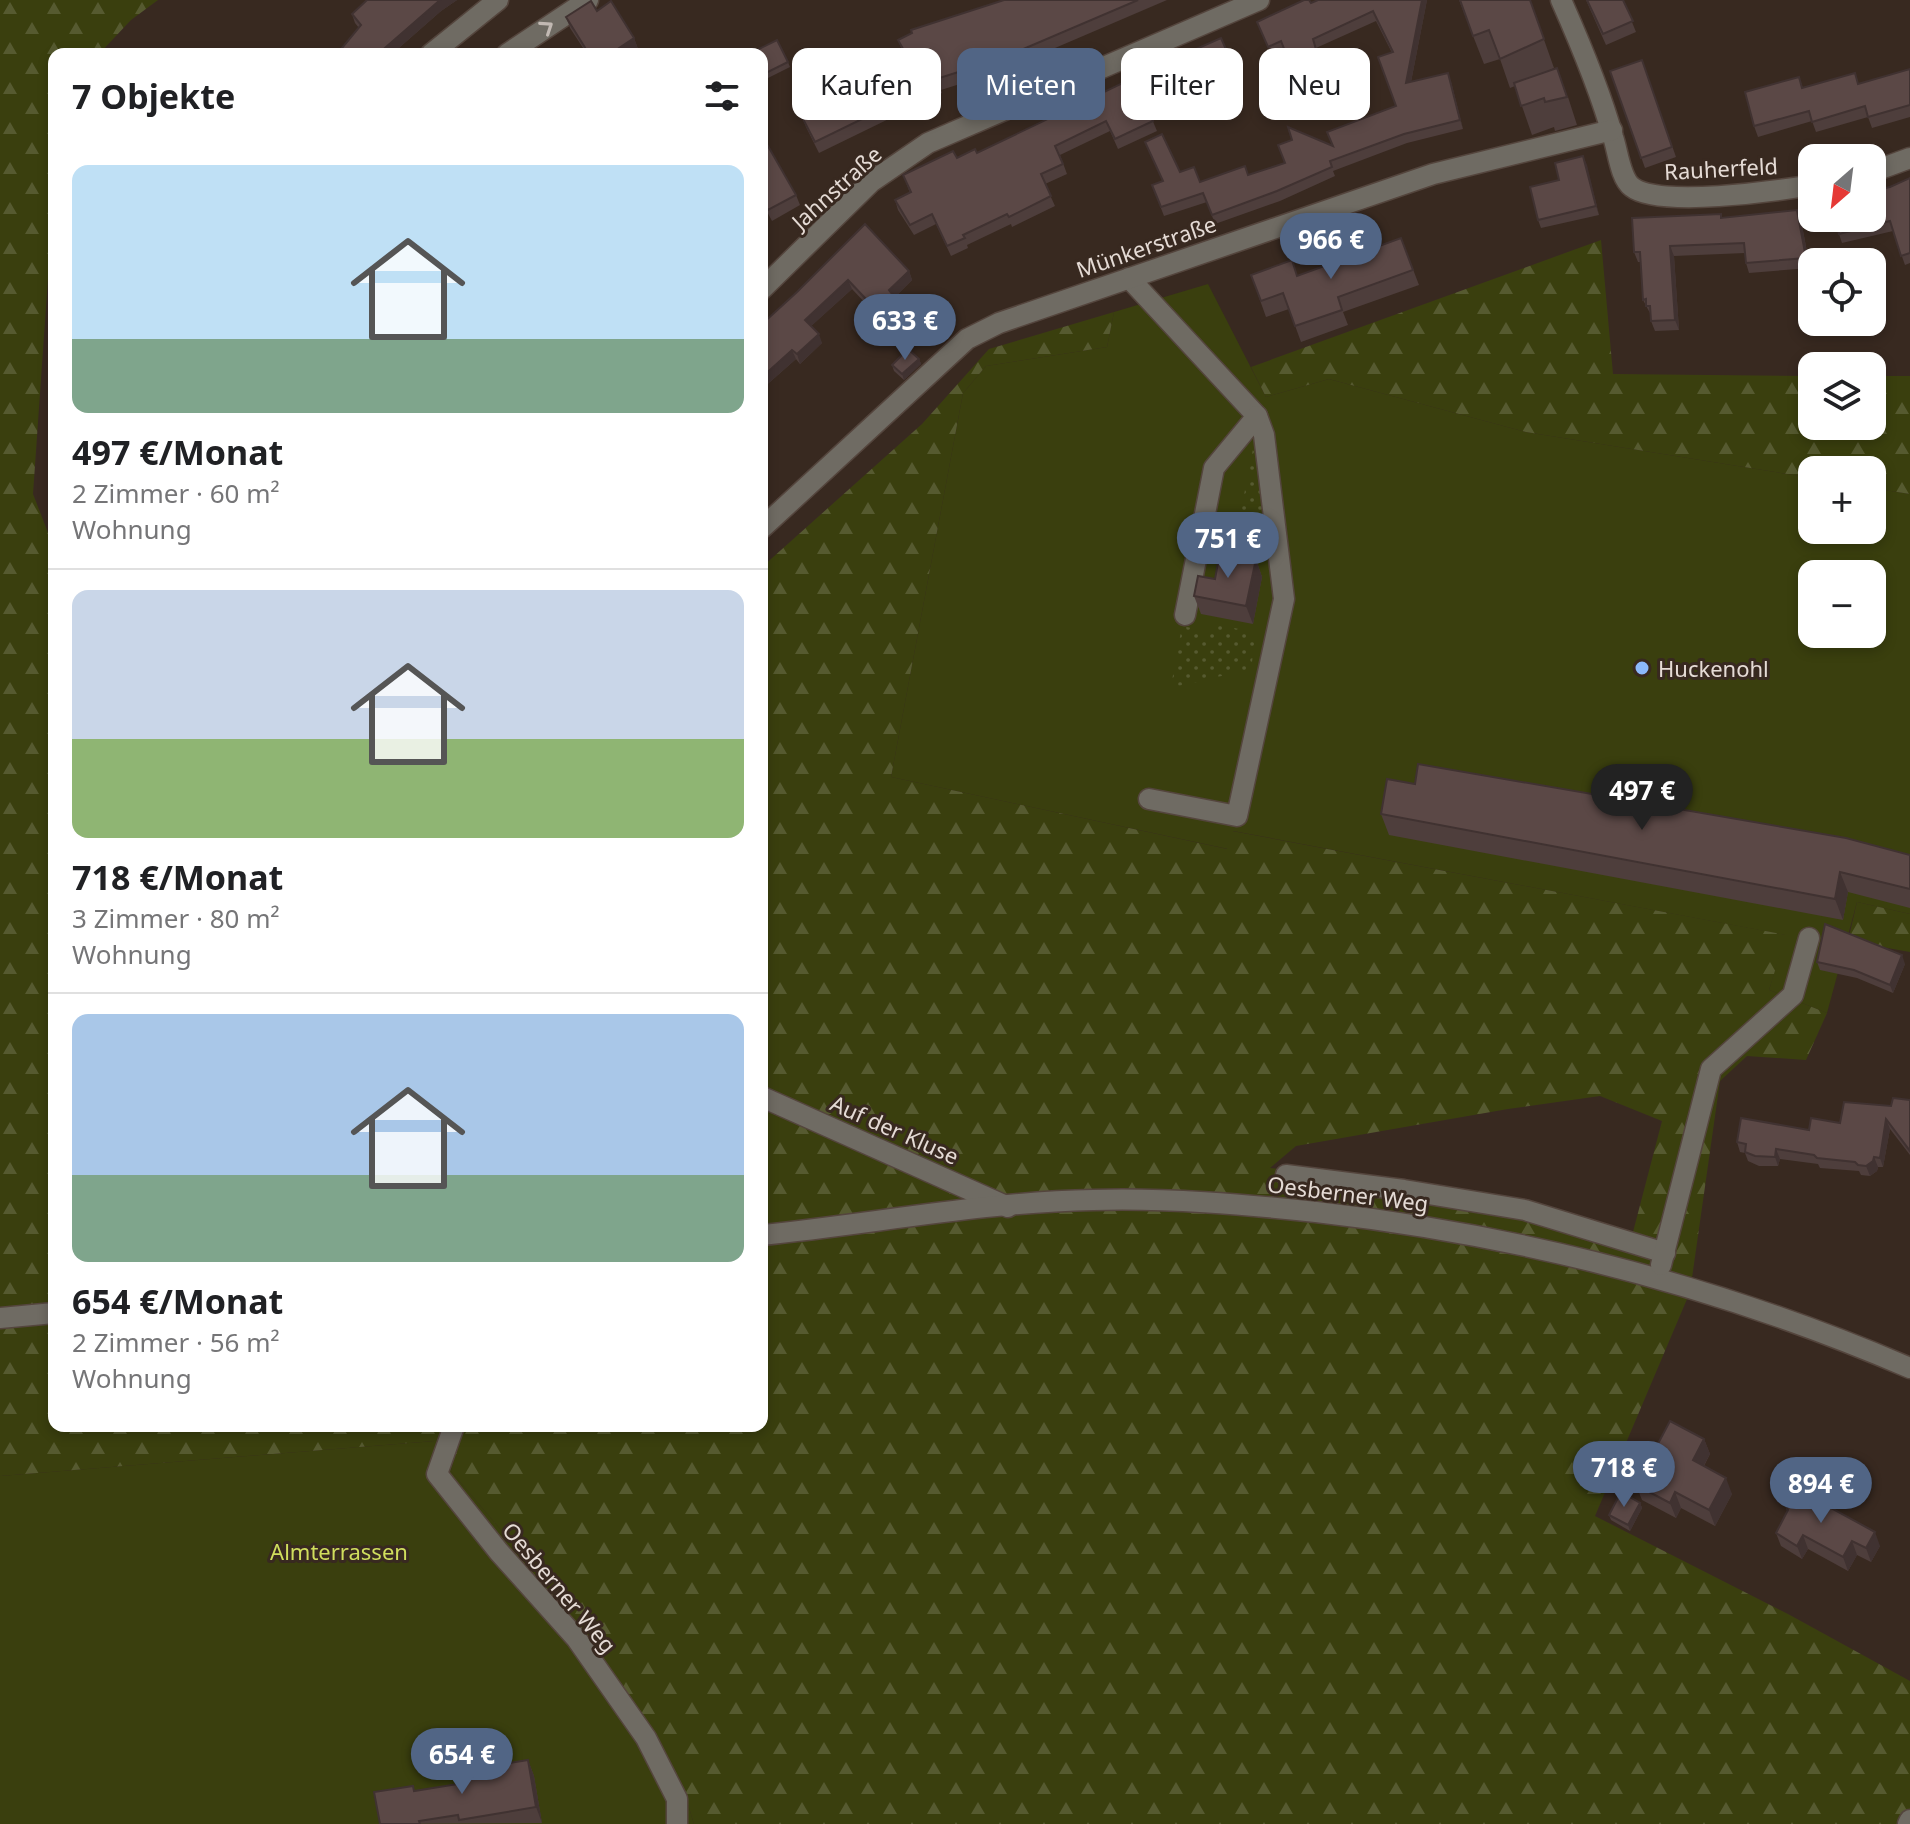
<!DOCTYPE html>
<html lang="de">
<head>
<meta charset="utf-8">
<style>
  :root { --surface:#fff; --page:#f2f2f2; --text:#202124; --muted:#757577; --line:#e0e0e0; --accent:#516585 }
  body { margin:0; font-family:"Noto Sans",sans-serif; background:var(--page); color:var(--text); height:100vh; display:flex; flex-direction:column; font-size:30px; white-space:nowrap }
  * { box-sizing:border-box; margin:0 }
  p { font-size:26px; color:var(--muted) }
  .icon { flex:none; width:44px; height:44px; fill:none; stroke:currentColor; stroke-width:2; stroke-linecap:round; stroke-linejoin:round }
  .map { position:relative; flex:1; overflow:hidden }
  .details { position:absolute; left:48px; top:48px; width:720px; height:1384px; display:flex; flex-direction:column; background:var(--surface); border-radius:16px; box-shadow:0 4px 12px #0003 }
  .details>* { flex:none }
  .guide { position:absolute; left:792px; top:48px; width:760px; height:72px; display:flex; gap:16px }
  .needle { width:52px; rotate:208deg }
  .tools { position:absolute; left:1798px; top:144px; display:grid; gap:16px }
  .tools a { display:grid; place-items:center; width:88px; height:88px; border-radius:16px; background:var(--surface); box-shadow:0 4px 12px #0003; font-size:40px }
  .price { position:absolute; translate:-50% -68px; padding:0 18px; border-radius:28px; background:var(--accent); color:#fff; font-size:26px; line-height:52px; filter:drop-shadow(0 2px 4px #0008) }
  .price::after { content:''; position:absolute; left:50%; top:48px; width:24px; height:18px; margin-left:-12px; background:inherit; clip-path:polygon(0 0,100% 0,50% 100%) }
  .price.on { background:#222; color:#fff }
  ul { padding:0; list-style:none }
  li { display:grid; align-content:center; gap:16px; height:424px; padding:0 24px }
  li+li { border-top:2px solid var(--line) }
  li span { display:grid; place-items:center; height:248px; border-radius:16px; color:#555 }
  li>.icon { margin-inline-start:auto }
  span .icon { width:144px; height:144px; fill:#fffc; stroke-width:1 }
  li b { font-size:34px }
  h2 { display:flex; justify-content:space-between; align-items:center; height:96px; padding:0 24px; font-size:34px }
  .pill { padding:0 28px; border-radius:16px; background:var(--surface); box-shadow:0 4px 12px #0003; font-size:28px; line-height:72px }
  .pill.on { background:var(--accent); color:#fff }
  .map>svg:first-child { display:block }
</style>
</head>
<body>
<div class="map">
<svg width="1910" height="1824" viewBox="0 0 1910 1824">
  <defs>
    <pattern id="forest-firs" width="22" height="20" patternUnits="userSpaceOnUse" patternTransform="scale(2)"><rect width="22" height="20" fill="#3a3f0e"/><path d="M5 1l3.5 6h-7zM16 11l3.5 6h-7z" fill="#565a30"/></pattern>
    <pattern id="garden-dots" width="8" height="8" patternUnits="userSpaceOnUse" patternTransform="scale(2)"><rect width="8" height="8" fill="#3a3f0e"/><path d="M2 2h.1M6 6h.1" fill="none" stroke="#565a30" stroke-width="1.8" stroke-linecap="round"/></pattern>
  </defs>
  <rect width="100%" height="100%" fill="#382920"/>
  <g fill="#3a3f0e" fill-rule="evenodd">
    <path d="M1208,284L1266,397L1329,379L1526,432L1812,478V530H1872V488L1910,494V914L1857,902L1827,1013L1769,990L1785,935L1233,831L1228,849L891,777L963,393L986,366L1107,347L1114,312ZM1812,574H1872V634H1812Z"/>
    <polygon points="459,1439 451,1471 586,1630 687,1801 694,1824 0,1824 0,1476"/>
  </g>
  <g fill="url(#forest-firs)" fill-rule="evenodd">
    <path d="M0,0H158L131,20L99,54H54V192L33,494L54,548V1426H762V567L922,424L989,349L1114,312L1107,347L986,366L963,393L891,777L1227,849L1232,831L1786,935L1769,990L1827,1013L1806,1060L1747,1056L1720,1081L1690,1292L1595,1516L1788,1614L1910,1681V1824H694L687,1801L586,1630L451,1471L459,1439L0,1476ZM1600,1096L1662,1121L1633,1232L1534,1205L1392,1182L1270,1168L1296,1146L1508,1109Z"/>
    <polygon points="1601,240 1613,374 1812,376 1812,426 1872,426 1872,376 1910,376 1910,494 1872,488 1872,470 1812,470 1812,478 1526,432 1329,379 1266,397 1251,367"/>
    <polygon points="1857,902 1910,914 1910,952 1848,941"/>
  </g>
  <g fill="url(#garden-dots)">
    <polygon points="1260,436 1271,559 1255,555 1254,552 1241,549 1233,551 1253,449"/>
    <path d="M1217,624L1256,633L1251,669L1245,674C1220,672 1196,686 1171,686L1182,626L1215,633Z"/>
  </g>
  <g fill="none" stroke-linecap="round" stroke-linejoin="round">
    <defs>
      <g id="minor">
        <path d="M1561,0C1581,45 1600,90 1613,137C1618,151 1620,178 1632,187C1658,208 1777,191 1812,185"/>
        <polyline points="431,54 498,0"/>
        <polyline points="507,54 588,0"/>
        <polyline points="1872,172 1910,158"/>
        <polyline points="1129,278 1257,416 1264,435 1284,599 1237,816 1149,799"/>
        <polyline points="762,289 871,182 928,143 1259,0"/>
        <polyline points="762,528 967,339 999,323 1433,174 1612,130"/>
        <polyline points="1185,615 1214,468 1257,416"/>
        <polyline points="762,1097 1008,1207"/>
        <polyline points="1286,1175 1404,1190 1525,1210 1665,1253"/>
        <path d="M762,1235C872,1224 982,1202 1093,1200C1168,1198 1241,1204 1316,1212C1520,1235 1721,1287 1910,1368"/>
        <polyline points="1661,1265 1711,1069 1793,995 1809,938"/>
        <polyline points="0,1318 54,1313"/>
        <polyline points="454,1426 437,1474 499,1552 576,1638 646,1738 677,1799 677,1824"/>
        <polyline points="1908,1824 1910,1820"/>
      </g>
    </defs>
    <use href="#minor" stroke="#54453d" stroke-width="23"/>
    <use href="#minor" stroke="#6f6b63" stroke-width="20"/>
  </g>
  <g fill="#4e3e3c">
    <polygon points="367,0 457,0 441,11 392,54 337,54 359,28 355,23 352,14"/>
    <polygon points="1004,0 1167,0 1004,70 941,90 942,93 819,153 806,127 802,117 825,105 820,90 847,82 904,55 898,40"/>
    <polygon points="1318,0 1427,0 1411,82 1451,82 1463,129 1407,143 1333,171 1335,176 1280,201 1215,224 1207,202 1164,216 1152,185 1163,181 1145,142 1180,172 1200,182 1248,175 1332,146 1396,106 1392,53 1376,21 1316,48 1322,70 1296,80 1284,50 1272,56 1257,22"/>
    <polygon points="1459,0 1530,0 1554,68 1543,73 1568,97 1577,125 1555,131 1554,127 1532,135 1515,86 1510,88 1500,59 1484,64"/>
    <polygon points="1586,0 1623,0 1636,32 1606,45"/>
    <polygon points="597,11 634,38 638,49 630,54 587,54 570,28 566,17"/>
    <polygon points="762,54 788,62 790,67 768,78 762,66"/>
    <polygon points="1642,60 1676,157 1645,168 1610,71"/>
    <polygon points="1232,63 1235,73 1224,78 1232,96 1204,109 1196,91 1149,112 1157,131 1118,149 1110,131 1060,155 1067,174 1045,184 1055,206 1012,227 1011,224 967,245 968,248 951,256 936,224 914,235 898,210 895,200 910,193 903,175 957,158 977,153 1136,84"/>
    <polygon points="1910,69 1910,117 1872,128 1868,117 1816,132 1812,121 1758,137 1754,126 1799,77 1803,88 1859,84"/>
    <polygon points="762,150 796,195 800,205 772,221 762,202"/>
    <polygon points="1583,156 1599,215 1541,228 1538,220 1559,180"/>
    <polygon points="1910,178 1910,263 1905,265 1893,231 1842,243 1839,234 1890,187"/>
    <polygon points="1722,218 1801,220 1810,268 1749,273 1746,263 1745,253 1674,256 1679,330 1655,331 1651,321 1651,315 1643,300 1640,262 1638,262 1634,252"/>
    <polygon points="865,224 909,271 912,280 895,297 900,308 884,323 852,289 811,326 822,343 800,364 796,359 762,389 797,292"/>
    <polygon points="1401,238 1419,285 1343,312 1348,325 1301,342 1289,309 1266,317 1251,275 1297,276"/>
    <polygon points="919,359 921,364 904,380 894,371 892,365"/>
    <polygon points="1256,559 1262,577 1253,624 1201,614 1194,596 1215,579"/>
    <polygon points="1381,814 1910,855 1910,908 1848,892 1843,920 1389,835"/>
    <polygon points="1817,962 1905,964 1893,993 1857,978 1820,970"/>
    <polygon points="1910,1100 1910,1155 1890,1129 1883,1167 1878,1167 1877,1171 1870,1176 1861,1175 1859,1171 1820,1168 1818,1164 1780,1159 1778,1166 1759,1166 1748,1161 1745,1153 1740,1152 1737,1142 1809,1130 1840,1123"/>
    <polygon points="1704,1439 1710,1454 1704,1466 1732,1494 1715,1526 1681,1508 1676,1518 1642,1500 1636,1485"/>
    <polygon points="1784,1502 1880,1546 1871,1562 1857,1555 1848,1571 1808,1549 1802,1559 1781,1546 1776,1533 1787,1511"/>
    <polygon points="1640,1503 1642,1508 1630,1531 1611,1520 1609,1515"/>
    <polygon points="528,1760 534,1776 542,1823 380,1824 415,1791 458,1784 485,1767"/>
  </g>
  <g fill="#403231">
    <polygon points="440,0 457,0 441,11 392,54 378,54"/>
    <polygon points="1422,0 1427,0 1409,92 1406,83"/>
    <polygon points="634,38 638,49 630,54 610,54"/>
    <polygon points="1448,73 1451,82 1463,129 1460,120"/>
    <polygon points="1583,156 1587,165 1599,215 1596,206"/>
    <polygon points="1797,210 1801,220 1810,268 1806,258"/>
    <polygon points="1670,246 1674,256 1679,330 1675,320"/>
    <polygon points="909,271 912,280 892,300 889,290"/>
    <polygon points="848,280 852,289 808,329 805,320"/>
    <polygon points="896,299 900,308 884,323 880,314"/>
    <polygon points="819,334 822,343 800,364 797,354"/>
    <polygon points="792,350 796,359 762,389 762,377"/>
    <polygon points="919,359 921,364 904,380 902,374"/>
    <polygon points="1256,559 1262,577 1253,624 1246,606"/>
    <polygon points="1840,872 1848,892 1843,920 1835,899"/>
    <polygon points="1902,955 1905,964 1893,993 1890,985"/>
    <polygon points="1886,1119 1890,1129 1883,1167 1880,1158"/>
    <polygon points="1776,1149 1780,1159 1778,1166 1775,1157"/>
    <polygon points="1874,1157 1878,1167 1877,1171 1870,1176 1866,1166"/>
    <polygon points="1704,1439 1710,1454 1698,1476 1693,1460"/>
    <polygon points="1726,1478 1732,1494 1715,1526 1709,1510"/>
    <polygon points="1675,1492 1681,1508 1676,1518 1670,1503"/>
    <polygon points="1640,1503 1642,1508 1630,1531 1628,1525"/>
    <polygon points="1875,1532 1880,1546 1871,1562 1866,1548"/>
    <polygon points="1803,1535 1808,1549 1802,1559 1797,1546"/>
    <polygon points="1852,1541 1857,1555 1848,1571 1843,1557"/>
    <polygon points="528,1760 534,1776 542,1823 536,1807"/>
  </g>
  <g fill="#5b4846" stroke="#403231" stroke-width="2">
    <polygon points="367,0 440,0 378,54 337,54 361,25 352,14"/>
    <polygon points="1004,0 1138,0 1000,59 936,79 938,82 815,142 802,117 826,104 820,90 845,78 847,82 906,54 898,40 912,33 911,30"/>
    <polygon points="1304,0 1309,0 1311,3 1318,0 1422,0 1406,83 1448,73 1460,120 1404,134 1330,161 1332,167 1277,191 1212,215 1203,193 1161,207 1152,185 1163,181 1145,142 1162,134 1180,172 1194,167 1200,182 1245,166 1248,175 1285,163 1278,145 1292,140 1288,127 1333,146 1327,132 1396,106 1378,57 1393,52 1373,11 1313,39 1319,60 1293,71 1281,41 1268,47 1257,22"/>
    <polygon points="1460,0 1530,0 1544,39 1500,59 1489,30 1473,36"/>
    <polygon points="1587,0 1623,0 1633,21 1603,34"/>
    <polygon points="591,1 597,11 611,1 634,38 610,54 589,54 566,17"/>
    <polygon points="1221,38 1232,63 1220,68 1228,86 1201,99 1193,81 1145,103 1153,121 1115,139 1106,121 1055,146 1063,164 1041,174 1051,196 1009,217 1007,214 963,235 965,238 947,246 932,214 910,225 895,200 911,192 903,175 953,151 957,158 975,149 977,153 1133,78 1136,84 1172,66 1169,61"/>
    <polygon points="777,40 788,62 766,73 762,64 762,54 757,54 755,51"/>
    <polygon points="1642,60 1672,147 1641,158 1610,71"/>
    <polygon points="1557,68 1567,97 1545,102 1544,98 1521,106 1514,83"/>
    <polygon points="1910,69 1910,105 1868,117 1865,106 1812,122 1809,111 1754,126 1745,92 1799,77 1802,88 1855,73 1858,84"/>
    <polygon points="768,146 796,195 768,210 762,199 762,150"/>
    <polygon points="1583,156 1596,206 1538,220 1530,187 1559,180 1555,163"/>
    <polygon points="1910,178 1910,253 1901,256 1890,221 1839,234 1835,218 1872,218 1872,191 1890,187"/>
    <polygon points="1797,210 1806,258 1746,263 1744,243 1670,246 1675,320 1651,321 1650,306 1646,306 1646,299 1643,300 1640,252 1634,252 1632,218 1721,214 1721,218"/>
    <polygon points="865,224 909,271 889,290 896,299 880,314 848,280 805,320 819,334 797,354 792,350 762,377 762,324 797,292"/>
    <polygon points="1401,238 1413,270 1338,297 1342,310 1295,326 1283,293 1261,301 1251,275 1292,260 1297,276"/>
    <polygon points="908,349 919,359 902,374 892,365"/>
    <polygon points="1220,552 1256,559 1246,606 1194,596 1198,576 1215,579"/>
    <polygon points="1418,764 1846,838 1910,855 1910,889 1840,872 1835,899 1381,814 1387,779 1415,784"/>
    <polygon points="1825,924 1902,955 1890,985 1854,970 1817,962"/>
    <polygon points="1893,1098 1910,1100 1910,1151 1886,1119 1880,1158 1874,1157 1873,1161 1866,1166 1858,1165 1855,1162 1817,1158 1814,1155 1776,1149 1775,1157 1755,1156 1745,1152 1746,1144 1737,1142 1741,1118 1809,1130 1811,1118 1840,1123 1844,1102 1891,1106"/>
    <polygon points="1670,1421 1704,1439 1693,1460 1726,1478 1709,1510 1675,1492 1670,1503 1636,1485"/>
    <polygon points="1800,1491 1875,1532 1866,1548 1852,1541 1843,1557 1803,1535 1797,1546 1776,1533 1788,1510 1784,1502 1786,1492"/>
    <polygon points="1621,1492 1640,1503 1628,1525 1609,1515"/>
    <polygon points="528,1760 536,1807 459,1820 458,1815 419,1821 420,1824 380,1824 374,1792 413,1786 414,1791 458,1784 456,1773 470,1771 475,1762 485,1767"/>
  </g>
  <defs><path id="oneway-chevron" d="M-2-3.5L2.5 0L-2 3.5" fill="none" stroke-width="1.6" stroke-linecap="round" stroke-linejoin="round" transform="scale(2)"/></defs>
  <use stroke="#c2b9b3" href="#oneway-chevron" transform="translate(547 27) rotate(-34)"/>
  <circle fill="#8cb9fc" stroke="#382920" stroke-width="3" cx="1642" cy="668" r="8"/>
  <g text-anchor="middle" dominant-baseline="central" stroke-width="6" stroke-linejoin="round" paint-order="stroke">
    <g font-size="22" fill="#e5dbd5" stroke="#382920">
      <text transform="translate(1721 168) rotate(-3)">Rauherfeld</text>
      <text transform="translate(836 187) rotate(-42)">Jahnstraße</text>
      <text transform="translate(1146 246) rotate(-19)">Münkerstraße</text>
      <text transform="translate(895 1129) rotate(24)">Auf der Kluse</text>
      <text transform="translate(1348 1193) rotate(7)">Oesberner Weg</text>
      <text transform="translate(560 1587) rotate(50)">Oesberner Weg</text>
    </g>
    <g font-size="22" fill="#e5dbd5" stroke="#382920" text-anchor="start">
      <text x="1658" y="668">Huckenohl</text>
    </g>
    <g font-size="22" fill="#d0de5d" stroke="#382920">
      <text x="339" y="1551">Almterrassen</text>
    </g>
  </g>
</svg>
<div class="tools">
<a><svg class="needle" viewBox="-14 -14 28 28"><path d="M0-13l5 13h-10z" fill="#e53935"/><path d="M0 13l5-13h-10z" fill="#757577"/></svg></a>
<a><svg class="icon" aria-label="locate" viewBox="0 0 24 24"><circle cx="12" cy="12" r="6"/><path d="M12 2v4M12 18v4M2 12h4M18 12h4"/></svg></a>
<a><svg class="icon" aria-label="layers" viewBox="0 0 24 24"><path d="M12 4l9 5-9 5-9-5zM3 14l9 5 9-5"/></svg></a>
<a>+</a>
<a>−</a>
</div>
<b class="price" style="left:1331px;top:281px">966 €</b>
<b class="price" style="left:905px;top:362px">633 €</b>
<b class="price" style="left:1228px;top:580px">751 €</b>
<b class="price on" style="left:1642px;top:832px">497 €</b>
<b class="price" style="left:1624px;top:1509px">718 €</b>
<b class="price" style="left:1821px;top:1525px">894 €</b>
<b class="price" style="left:462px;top:1796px">654 €</b>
<div class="guide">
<a class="pill">Kaufen</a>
<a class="pill on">Mieten</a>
<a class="pill">Filter</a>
<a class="pill">Neu</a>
</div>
<section class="details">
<h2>7 Objekte<svg class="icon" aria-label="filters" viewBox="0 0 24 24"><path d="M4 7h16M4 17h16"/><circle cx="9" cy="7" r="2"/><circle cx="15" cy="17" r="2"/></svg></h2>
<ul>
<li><span style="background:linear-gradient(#bfe0f5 70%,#7fa58c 0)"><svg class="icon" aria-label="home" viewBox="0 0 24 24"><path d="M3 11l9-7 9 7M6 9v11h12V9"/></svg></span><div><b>497 €/Monat</b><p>2 Zimmer · 60 m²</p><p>Wohnung</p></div></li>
<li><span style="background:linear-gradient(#c9d6e8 60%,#8fb573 0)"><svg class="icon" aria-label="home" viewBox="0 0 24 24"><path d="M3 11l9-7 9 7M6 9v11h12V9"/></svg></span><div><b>718 €/Monat</b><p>3 Zimmer · 80 m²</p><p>Wohnung</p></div></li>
<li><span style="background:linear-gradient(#a9c7e8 65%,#7fa58c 0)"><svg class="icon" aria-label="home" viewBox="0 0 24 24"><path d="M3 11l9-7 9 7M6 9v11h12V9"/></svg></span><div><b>654 €/Monat</b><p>2 Zimmer · 56 m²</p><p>Wohnung</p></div></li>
</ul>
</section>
</div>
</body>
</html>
